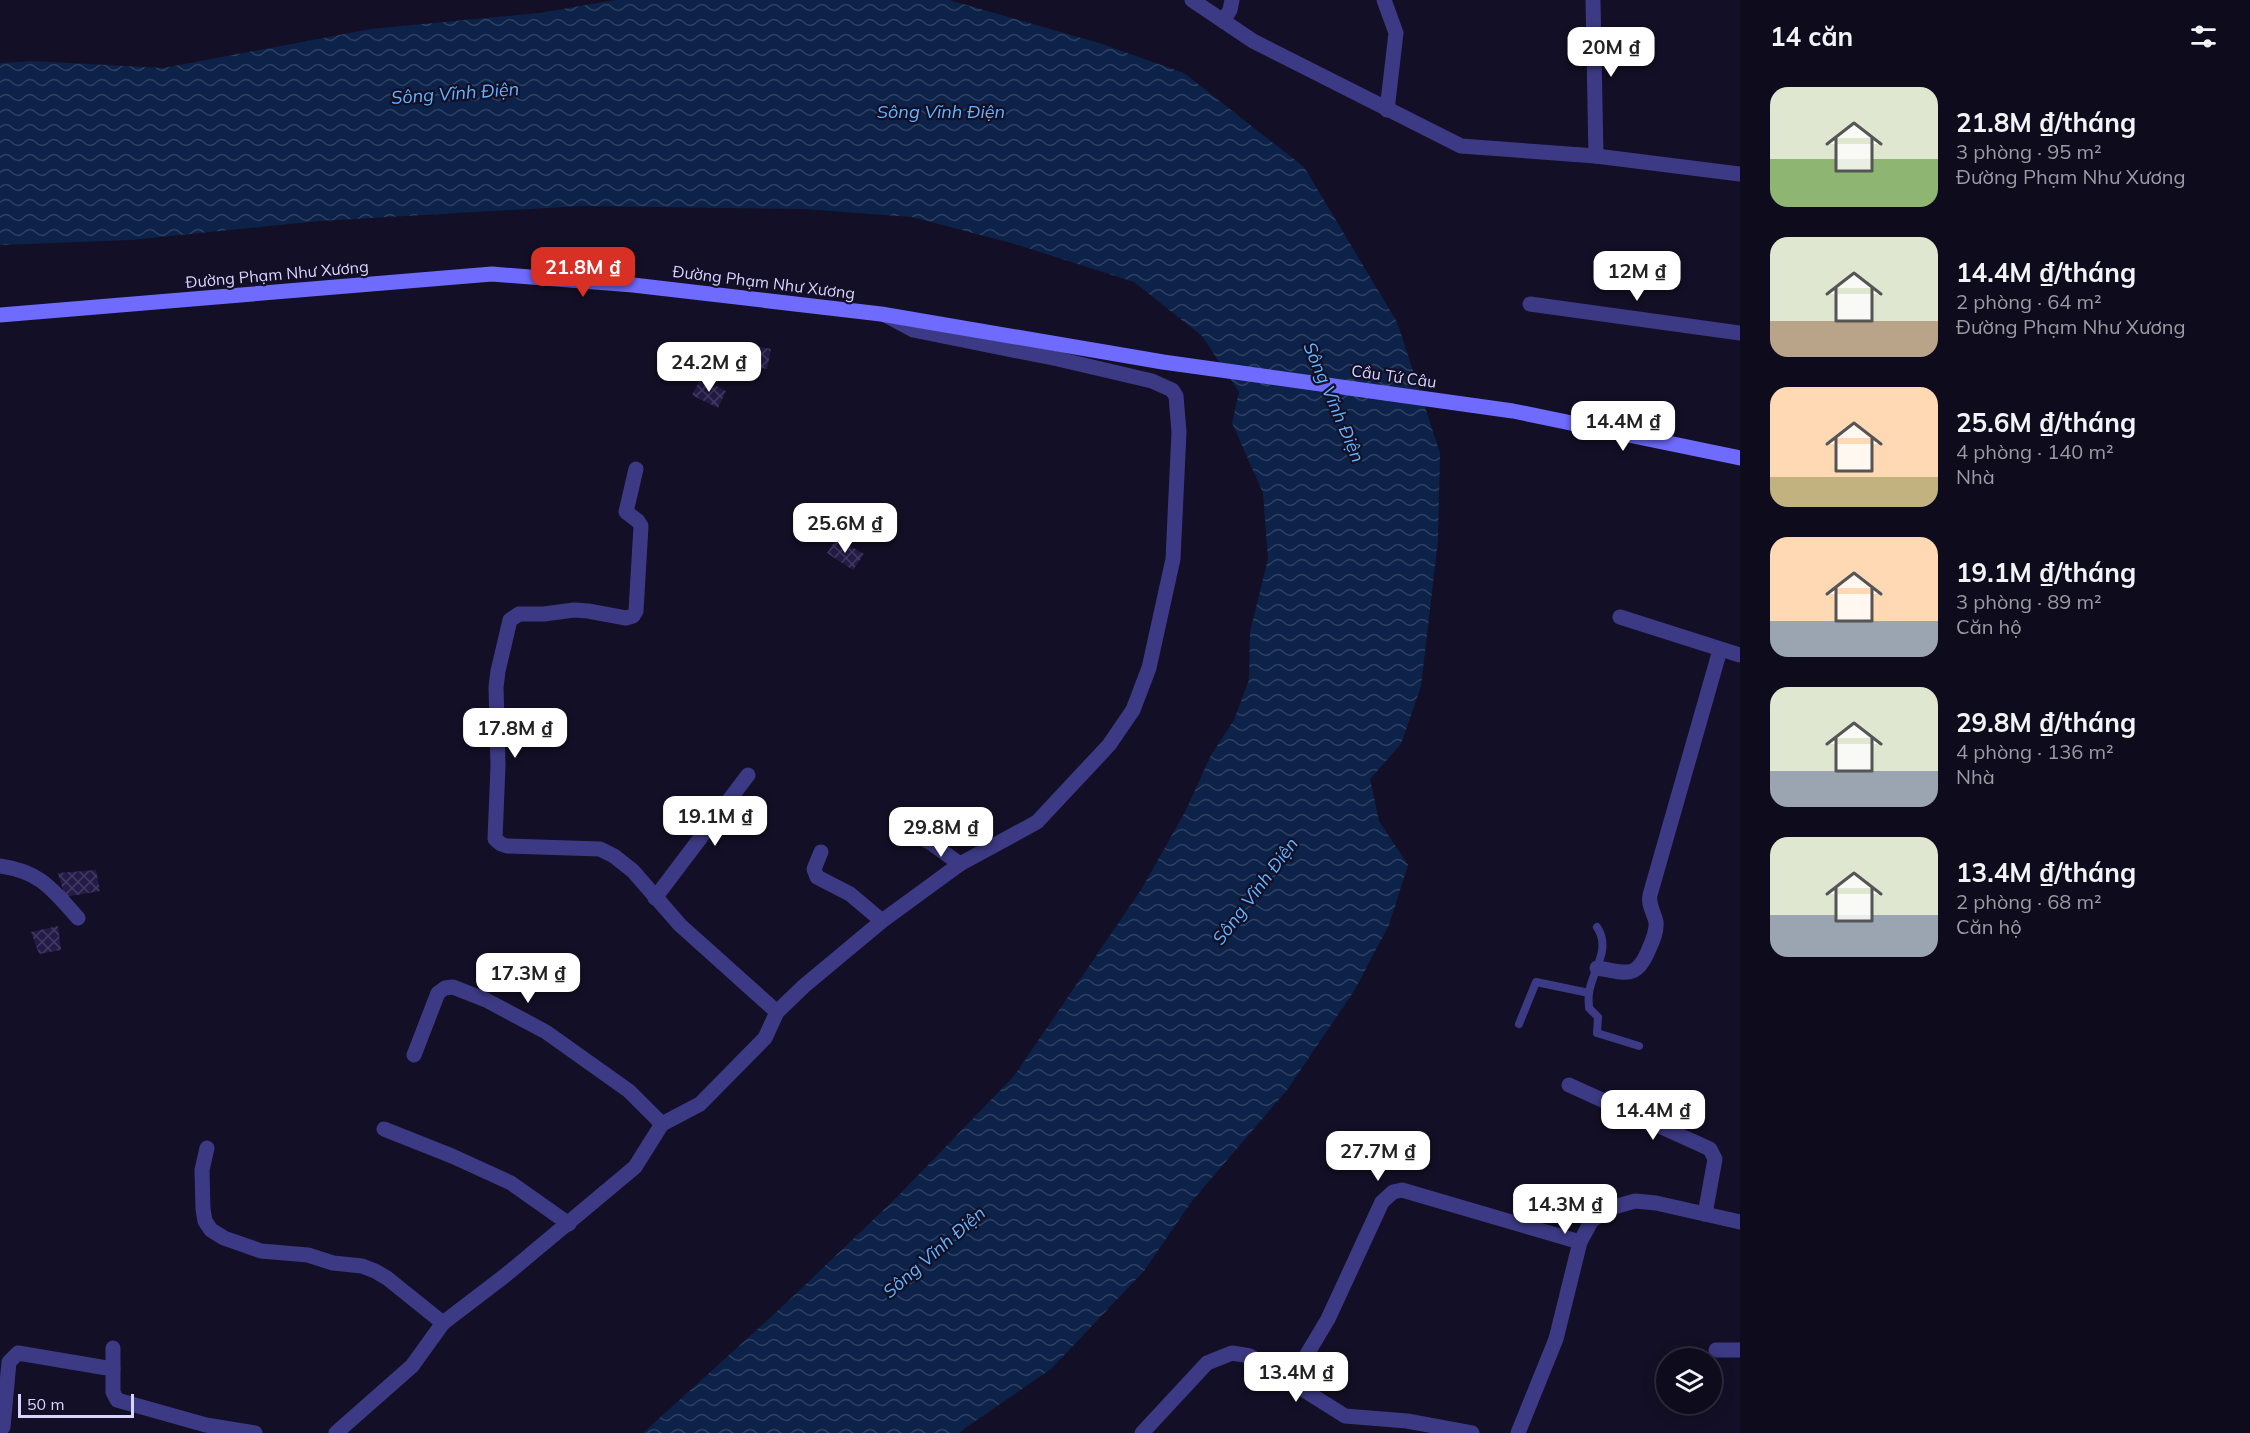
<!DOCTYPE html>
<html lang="vi">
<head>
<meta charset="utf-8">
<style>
  :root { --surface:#0e0b1c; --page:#171425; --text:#f1f3f6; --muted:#9b9ba3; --line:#2e2b3b; --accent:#d93025 }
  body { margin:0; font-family:Mulish,sans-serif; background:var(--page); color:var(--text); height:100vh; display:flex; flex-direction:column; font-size:22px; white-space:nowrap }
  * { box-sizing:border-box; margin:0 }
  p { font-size:20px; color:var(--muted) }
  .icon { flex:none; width:33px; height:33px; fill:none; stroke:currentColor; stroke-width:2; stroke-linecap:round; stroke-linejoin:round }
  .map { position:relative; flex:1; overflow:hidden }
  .side { display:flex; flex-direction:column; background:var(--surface); width:510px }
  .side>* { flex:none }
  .tools { position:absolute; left:1656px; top:1348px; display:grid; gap:12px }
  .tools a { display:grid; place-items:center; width:66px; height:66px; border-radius:50%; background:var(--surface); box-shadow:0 3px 15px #0003,0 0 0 2px var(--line); font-size:30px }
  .scale { position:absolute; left:18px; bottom:15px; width:116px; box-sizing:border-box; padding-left:6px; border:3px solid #d9d4ff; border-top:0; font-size:16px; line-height:21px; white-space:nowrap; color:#d9d4ff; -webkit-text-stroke:4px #130f26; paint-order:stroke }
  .price { position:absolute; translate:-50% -51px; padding:0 14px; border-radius:12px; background:#fff; color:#222; font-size:20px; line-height:39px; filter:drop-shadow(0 2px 3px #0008) }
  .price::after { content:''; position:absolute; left:50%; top:36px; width:18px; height:14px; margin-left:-9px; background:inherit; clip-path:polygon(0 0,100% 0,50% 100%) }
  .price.on { background:var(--accent); color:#fff }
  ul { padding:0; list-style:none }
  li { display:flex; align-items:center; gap:18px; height:150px; padding:0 30px }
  li span { display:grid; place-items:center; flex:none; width:168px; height:120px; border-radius:18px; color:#555 }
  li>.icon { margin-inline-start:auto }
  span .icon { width:72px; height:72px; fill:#fffc; stroke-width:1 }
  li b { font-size:26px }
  h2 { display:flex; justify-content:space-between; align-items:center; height:72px; padding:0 30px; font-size:26px }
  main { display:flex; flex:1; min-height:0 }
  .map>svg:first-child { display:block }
</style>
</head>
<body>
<main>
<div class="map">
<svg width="1740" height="1433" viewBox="0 0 1740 1433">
  <defs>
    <pattern id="water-waves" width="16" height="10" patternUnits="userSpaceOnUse" patternTransform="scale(1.5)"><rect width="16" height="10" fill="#0c2248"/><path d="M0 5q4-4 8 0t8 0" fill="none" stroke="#2f4163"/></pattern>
    <pattern id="building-cross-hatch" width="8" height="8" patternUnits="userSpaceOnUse" patternTransform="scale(1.5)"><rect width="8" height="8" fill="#241b47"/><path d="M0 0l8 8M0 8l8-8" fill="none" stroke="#433b63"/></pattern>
  </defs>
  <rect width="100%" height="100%" fill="#130f26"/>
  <polygon fill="url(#water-waves)" points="616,0 949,0 1099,43 1184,73 1304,167 1397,322 1440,453 1438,540 1421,686 1401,744 1370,779 1379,821 1408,865 1389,925 1354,991 1287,1090 1192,1201 1144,1271 1051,1369 958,1433 643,1433 784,1305 896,1198 1014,1076 1141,890 1186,810 1211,755 1234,720 1249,680 1250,632 1268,559 1263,493 1232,423 1239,392 1202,336 1134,282 1015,244 912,217 804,209 582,206 319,221 131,240 0,245 0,63 32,61 163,68 371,29 539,13"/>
  <g fill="url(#building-cross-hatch)">
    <polygon points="756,346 771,349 767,369 752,366"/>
    <polygon points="701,378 726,391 718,408 692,395"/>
    <polygon points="837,538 864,554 853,570 827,553"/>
    <polygon points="96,870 100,891 65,897 58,873"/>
    <polygon points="58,926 61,950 39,954 31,932"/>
  </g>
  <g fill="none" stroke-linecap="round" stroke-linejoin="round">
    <g stroke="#3d3a85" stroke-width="8">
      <path d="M1597,927C1612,950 1592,970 1589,993C1588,998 1589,1004 1589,1008L1598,1017L1597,1033L1639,1046"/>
      <polyline points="1519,1024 1536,982 1589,993"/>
    </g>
    <g stroke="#3d3a85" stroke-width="15">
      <polyline points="1192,0 1253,41 1461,146 1596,156 1740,174"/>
      <polyline points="1384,0 1396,33 1387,110"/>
      <polyline points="1593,0 1596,156"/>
      <polyline points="1223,21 1230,10 1232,0"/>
      <polyline points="1530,304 1740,333"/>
      <polyline points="636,469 626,512 638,521 641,526 636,611 633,616 626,618 588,611 574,610 544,614 519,614 510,620 498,671 496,687 498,766 495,839 501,844 507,846 600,849 614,856 633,871 680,925 777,1012"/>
      <polyline points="1620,617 1740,655"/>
      <polyline points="899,825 931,843 960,864"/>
      <polyline points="821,852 814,869 817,877 850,894 882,921"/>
      <path d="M0,866C41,872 52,889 78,918"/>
      <polyline points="655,898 748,775"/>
      <path d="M1597,968C1626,972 1636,981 1649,949C1653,940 1657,931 1656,922C1654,912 1648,906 1650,895L1720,650"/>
      <polyline points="414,1055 438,993 445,988 453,987 486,1000 546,1032 629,1091 662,1124"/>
      <polyline points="1569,1085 1710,1149 1715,1159 1705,1214"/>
      <polyline points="384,1129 452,1156 511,1183 569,1224"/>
      <polyline points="207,1148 202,1170 203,1209 205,1221 211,1230 224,1238 261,1251 308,1255 333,1263 362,1266 375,1271 387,1278 443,1323"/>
      <polyline points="1716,1350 1740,1350"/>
      <polyline points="113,1369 113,1348"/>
      <polyline points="1291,1381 1328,1319 1382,1202 1393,1192 1402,1190 1580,1242"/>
      <polyline points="3,1427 9,1362 18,1353 113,1369 113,1392 117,1400 206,1425 255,1433"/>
      <polyline points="336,1433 412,1366 443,1323 507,1274 635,1167 662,1124 700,1104 765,1038 777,1012 804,986 882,921 960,864 1037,822 1109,745 1133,710 1149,668 1173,559 1179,432 1176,396 1172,390 1152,381 1058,359 913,330 887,316"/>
      <polyline points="1142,1433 1207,1363 1232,1353 1250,1356 1345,1416 1407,1421 1472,1433"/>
      <polyline points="1518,1433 1556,1339 1580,1242 1592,1220 1614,1207 1635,1201 1656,1203 1740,1222"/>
    </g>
    <polyline stroke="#6f6bff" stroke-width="15" points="0,315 492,274 633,285 881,314 1163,362 1513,411 1740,458"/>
  </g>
  <g text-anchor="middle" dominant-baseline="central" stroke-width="4.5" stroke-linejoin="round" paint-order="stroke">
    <g font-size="16" fill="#d9d4ff" stroke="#130f26">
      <text transform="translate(277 274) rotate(-5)">Đường Phạm Như Xương</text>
      <text transform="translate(764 282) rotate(7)">Đường Phạm Như Xương</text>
      <text transform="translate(1394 376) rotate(8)">Cầu Tứ Câu</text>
    </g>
    <g font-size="18" font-style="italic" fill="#62b6ff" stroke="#130f26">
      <text transform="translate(455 93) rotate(-4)">Sông Vĩnh Điện</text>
      <text x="941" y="111">Sông Vĩnh Điện</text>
      <text transform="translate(1334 402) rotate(67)">Sông Vĩnh Điện</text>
      <text transform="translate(1255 891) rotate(-53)">Sông Vĩnh Điện</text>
      <text transform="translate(934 1252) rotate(-41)">Sông Vĩnh Điện</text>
    </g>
  </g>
</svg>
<div class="tools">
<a><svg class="icon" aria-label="layers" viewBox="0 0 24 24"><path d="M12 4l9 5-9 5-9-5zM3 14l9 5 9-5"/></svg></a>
</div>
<div class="scale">50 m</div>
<b class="price" style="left:1611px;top:78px">20M ₫</b>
<b class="price on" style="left:583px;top:298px">21.8M ₫</b>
<b class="price" style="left:1637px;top:302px">12M ₫</b>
<b class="price" style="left:709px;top:393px">24.2M ₫</b>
<b class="price" style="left:1623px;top:452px">14.4M ₫</b>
<b class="price" style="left:845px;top:554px">25.6M ₫</b>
<b class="price" style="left:515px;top:759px">17.8M ₫</b>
<b class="price" style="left:715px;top:847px">19.1M ₫</b>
<b class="price" style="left:941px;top:858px">29.8M ₫</b>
<b class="price" style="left:528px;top:1004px">17.3M ₫</b>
<b class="price" style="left:1653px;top:1141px">14.4M ₫</b>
<b class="price" style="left:1378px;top:1182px">27.7M ₫</b>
<b class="price" style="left:1565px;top:1235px">14.3M ₫</b>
<b class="price" style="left:1296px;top:1403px">13.4M ₫</b>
</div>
<section class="side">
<h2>14 căn<svg class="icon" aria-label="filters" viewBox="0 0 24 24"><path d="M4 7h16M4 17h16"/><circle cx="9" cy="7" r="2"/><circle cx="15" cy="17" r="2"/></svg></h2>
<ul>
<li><span style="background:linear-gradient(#dfe7d0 60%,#8fb573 0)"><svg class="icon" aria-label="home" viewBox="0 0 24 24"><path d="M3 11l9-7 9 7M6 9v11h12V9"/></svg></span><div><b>21.8M ₫/tháng</b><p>3 phòng · 95 m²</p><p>Đường Phạm Như Xương</p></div></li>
<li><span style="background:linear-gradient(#dfe7d0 70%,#b9a48a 0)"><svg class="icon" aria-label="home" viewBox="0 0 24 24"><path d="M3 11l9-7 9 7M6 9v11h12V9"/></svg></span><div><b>14.4M ₫/tháng</b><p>2 phòng · 64 m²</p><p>Đường Phạm Như Xương</p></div></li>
<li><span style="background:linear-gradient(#ffd9b3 75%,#c2b280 0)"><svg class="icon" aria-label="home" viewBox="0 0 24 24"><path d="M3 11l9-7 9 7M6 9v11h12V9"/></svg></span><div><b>25.6M ₫/tháng</b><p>4 phòng · 140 m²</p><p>Nhà</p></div></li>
<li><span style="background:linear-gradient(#ffd9b3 70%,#9aa5b1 0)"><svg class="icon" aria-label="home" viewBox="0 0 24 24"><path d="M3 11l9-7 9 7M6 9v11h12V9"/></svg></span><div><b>19.1M ₫/tháng</b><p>3 phòng · 89 m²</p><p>Căn hộ</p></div></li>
<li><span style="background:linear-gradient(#dfe7d0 70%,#9aa5b1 0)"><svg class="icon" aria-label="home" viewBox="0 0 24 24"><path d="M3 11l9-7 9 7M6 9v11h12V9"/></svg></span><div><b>29.8M ₫/tháng</b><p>4 phòng · 136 m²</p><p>Nhà</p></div></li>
<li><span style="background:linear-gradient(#dfe7d0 65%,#9aa5b1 0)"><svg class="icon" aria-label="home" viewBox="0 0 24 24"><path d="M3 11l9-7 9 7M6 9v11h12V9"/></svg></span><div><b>13.4M ₫/tháng</b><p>2 phòng · 68 m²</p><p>Căn hộ</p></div></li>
</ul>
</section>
</main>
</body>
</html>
